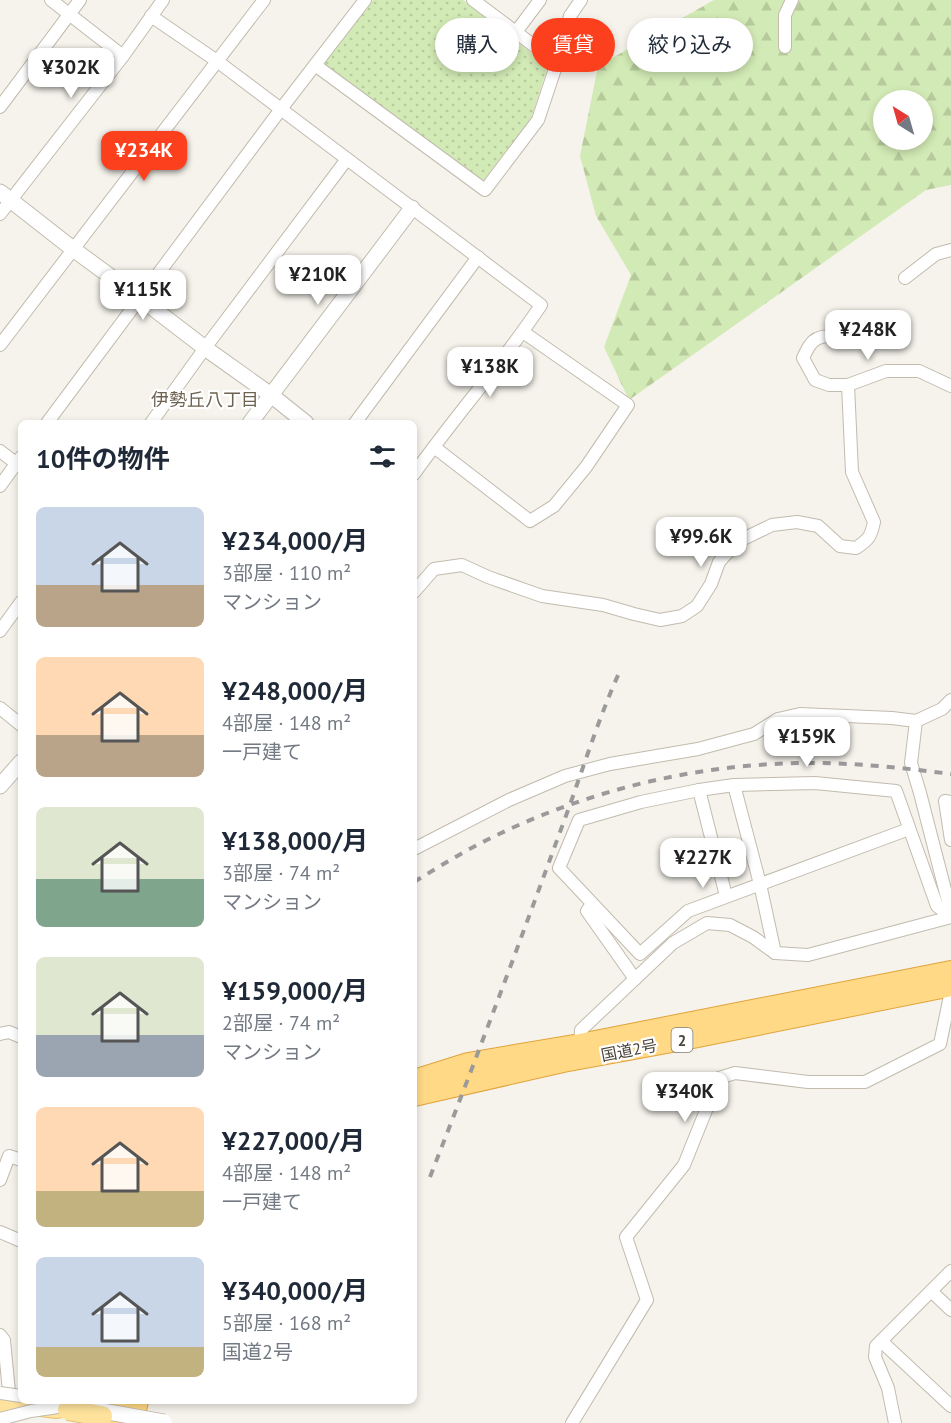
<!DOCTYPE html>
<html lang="ja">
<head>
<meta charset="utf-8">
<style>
  :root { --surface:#fff; --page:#f6f6f7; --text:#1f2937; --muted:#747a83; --accent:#fc3f1d }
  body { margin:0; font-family:"PT Sans","Noto Sans JP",sans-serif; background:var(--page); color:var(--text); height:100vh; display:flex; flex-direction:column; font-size:22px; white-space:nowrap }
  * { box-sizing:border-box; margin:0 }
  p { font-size:20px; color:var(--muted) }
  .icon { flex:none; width:33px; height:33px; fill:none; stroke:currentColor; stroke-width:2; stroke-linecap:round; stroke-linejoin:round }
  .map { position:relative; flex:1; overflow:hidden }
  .sheet { position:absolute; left:18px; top:420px; width:399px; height:984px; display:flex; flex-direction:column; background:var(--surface); border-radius:9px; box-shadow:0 3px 9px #0003 }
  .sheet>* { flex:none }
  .banner { position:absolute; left:435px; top:18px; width:426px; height:54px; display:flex; gap:12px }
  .needle { width:39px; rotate:323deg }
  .controls { position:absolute; left:873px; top:90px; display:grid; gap:12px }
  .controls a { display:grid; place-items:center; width:60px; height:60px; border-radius:50%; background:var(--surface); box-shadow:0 3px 9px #0003; font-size:30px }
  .price { position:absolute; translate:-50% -51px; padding:0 14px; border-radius:12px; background:#fff; color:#222; font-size:20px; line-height:39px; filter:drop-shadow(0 2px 3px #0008) }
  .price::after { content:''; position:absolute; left:50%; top:36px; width:18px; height:14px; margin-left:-9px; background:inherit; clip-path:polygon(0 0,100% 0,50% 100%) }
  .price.on { background:var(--accent); color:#fff }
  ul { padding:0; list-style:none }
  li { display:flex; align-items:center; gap:18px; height:150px; padding:0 18px }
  li span { display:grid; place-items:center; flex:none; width:168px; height:120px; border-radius:9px; color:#555 }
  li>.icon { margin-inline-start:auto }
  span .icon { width:72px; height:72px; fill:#fffc; stroke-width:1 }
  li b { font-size:26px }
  h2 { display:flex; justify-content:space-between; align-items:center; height:72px; padding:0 18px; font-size:26px }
  .pill { padding:0 21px; border-radius:27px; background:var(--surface); box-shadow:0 3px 9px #0003; font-size:21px; line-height:54px }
  .pill.on { background:var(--accent); color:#fff }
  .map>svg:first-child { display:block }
</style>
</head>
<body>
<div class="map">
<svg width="951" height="1423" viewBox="0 0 951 1423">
  <defs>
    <pattern id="forest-firs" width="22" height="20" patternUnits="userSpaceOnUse" patternTransform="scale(1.5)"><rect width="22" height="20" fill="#d2eab5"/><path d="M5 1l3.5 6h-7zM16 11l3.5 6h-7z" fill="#b6ca9c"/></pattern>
    <pattern id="park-dots" width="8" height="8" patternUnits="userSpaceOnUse" patternTransform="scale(1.5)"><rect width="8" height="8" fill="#d2eab5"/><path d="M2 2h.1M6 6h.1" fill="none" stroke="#b6ca9c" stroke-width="1.8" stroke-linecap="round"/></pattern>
  </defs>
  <rect width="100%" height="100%" fill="#f6f3ec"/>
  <path fill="url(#forest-firs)" fill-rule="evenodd" d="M714,0H951V185L926,190L629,400L604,347L631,275L596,216L580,156L598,66ZM884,100H922V140H884Z"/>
  <polygon fill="url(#park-dots)" points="373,0 463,0 548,66 531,119 483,181 323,64"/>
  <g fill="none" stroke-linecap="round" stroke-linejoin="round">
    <defs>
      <g id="minor">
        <polyline points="51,0 123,56"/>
        <path d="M151,16L217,61L541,305C502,364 455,416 414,474"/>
        <polyline points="516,32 540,0"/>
        <polyline points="785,47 785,15 792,0"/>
        <polyline points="557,63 570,16 581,0"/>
        <polyline points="315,65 485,190 538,120 557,63 473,0"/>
        <polyline points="0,107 80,0"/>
        <polyline points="0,214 123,56 163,0"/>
        <polyline points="905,278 936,254 951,250"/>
        <path d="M857,339C843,337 819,331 810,345C807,349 805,354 803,358L815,380L829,385H848L886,371H919L951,386"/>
        <polyline points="0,345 264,0"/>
        <polyline points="47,423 281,109 365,0"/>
        <polyline points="151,423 205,348 347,159"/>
        <polyline points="355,423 478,257"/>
        <polyline points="434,447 530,521 554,506 586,467 628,405 523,332"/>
        <polyline points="0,451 21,467"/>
        <polyline points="0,486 21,457"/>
        <path d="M414,592L434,569L462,565L488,577L542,596L603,605L634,614L660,620L682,616L697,606L711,584L719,562L737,542L772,525L797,522L818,526L840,546L856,548C868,540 871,537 874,522L852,472L848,385"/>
        <polyline points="0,631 21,602"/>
        <polyline points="0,708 21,725"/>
        <polyline points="916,721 911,763 920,793 951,913"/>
        <polyline points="734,785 760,884 775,953"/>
        <polyline points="699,790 726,896"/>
        <polyline points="951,802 945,801 951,840"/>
        <polyline points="909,829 688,911 640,954 559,868 579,820 641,802 699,790 734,785 815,783 896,791 937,906 951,916"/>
        <polyline points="414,849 509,800 565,776 610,764 698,749 754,734 778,719 800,714 892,718 916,721 942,709 951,700"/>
        <polyline points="592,904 587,911 635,979"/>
        <polyline points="0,1034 9,1032 21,1037"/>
        <polyline points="580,1044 581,1030 673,943 707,923 730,925 753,937 775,953 808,955 951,917"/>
        <polyline points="0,1180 9,1156 21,1160"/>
        <polyline points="0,1232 21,1241"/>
        <polyline points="931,1291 951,1310"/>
        <polyline points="0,1335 4,1340 10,1402"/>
        <polyline points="881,1341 951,1406"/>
        <polyline points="572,1423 647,1300 626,1237 684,1165 719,1078 735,1073 808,1082 865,1082 940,1044 951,991"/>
        <polyline points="895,1423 888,1388 875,1357 876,1346 951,1271"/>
      </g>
      <g id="tertiary">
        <polyline points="0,192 73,249 141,299 205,348 271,395 306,423"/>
        <polyline points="250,423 412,208"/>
        <polyline points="0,786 21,762"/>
      </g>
      <polyline id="primary" points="0,1402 10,1402 57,1408"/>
      <g id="trunk">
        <polyline points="414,1080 468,1063 580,1044 951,971"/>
        <polyline points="414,1096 563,1062 683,1040 951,986"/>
        <polyline points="113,1423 119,1401"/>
        <polyline points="133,1423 138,1401"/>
      </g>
    </defs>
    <use href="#minor" stroke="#c2bbae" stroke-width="14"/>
    <use href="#tertiary" stroke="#c2bbae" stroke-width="17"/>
    <use href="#primary" stroke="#e6c16a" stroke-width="22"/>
    <use href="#trunk" stroke="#e0a43c" stroke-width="22"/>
    <use href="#minor" stroke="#fff" stroke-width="12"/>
    <use href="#tertiary" stroke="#fff" stroke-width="15"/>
    <use href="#primary" stroke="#ffe39c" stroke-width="20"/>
    <use href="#trunk" stroke="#ffd985" stroke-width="20"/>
    <g stroke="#9a9a9a" stroke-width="4" stroke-dasharray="8 8" stroke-linecap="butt">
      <path d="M414,882C440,866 466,850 493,837C591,789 701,763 810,763C857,763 905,768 951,774"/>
      <path d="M430,1177C475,1062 518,947 560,832C580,779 596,724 619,673"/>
      <polyline points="88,1423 91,1401"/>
    </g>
    <defs>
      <g id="minor-bridge">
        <polyline points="0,1393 21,1396"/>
        <polyline points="0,1419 31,1411 71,1405"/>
      </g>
      <polyline id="tertiary-bridge" points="91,1409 164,1422"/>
      <polyline id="primary-bridge" points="68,1410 102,1416"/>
    </defs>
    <use href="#minor-bridge" stroke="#c2bbae" stroke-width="14" stroke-linecap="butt"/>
    <use href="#tertiary-bridge" stroke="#c2bbae" stroke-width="17" stroke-linecap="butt"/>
    <use href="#primary-bridge" stroke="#e6c16a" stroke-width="22" stroke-linecap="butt"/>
    <use href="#minor-bridge" stroke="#fff" stroke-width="12"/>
    <use href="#tertiary-bridge" stroke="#fff" stroke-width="15"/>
    <use href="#primary-bridge" stroke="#ffe39c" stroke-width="20"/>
  </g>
  <g text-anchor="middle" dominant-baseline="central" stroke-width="4.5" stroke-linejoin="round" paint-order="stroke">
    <rect fill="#fff" stroke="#817c74" stroke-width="1.5" x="671.5" y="1028" width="21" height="24" rx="4.5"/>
    <g font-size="15" font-weight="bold" fill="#4b4439">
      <text x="682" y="1040">2</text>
    </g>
    <g font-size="16" fill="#4b4439" stroke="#fff">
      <text transform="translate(629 1050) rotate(-11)">国道2号</text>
    </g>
    <g font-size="18" fill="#6e6250" stroke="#fff">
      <text x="205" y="399">伊勢丘八丁目</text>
    </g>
  </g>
</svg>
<div class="controls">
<a><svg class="needle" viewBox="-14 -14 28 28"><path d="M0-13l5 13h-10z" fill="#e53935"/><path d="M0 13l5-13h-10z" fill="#747a83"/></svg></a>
</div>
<b class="price" style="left:71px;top:99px">¥302K</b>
<b class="price on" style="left:144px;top:182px">¥234K</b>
<b class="price" style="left:318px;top:306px">¥210K</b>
<b class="price" style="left:143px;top:321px">¥115K</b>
<b class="price" style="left:868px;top:361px">¥248K</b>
<b class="price" style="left:490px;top:398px">¥138K</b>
<b class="price" style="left:701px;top:568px">¥99.6K</b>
<b class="price" style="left:807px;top:768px">¥159K</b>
<b class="price" style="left:703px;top:889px">¥227K</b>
<b class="price" style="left:685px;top:1123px">¥340K</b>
<div class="banner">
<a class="pill">購入</a>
<a class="pill on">賃貸</a>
<a class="pill">絞り込み</a>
</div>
<section class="sheet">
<h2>10件の物件<svg class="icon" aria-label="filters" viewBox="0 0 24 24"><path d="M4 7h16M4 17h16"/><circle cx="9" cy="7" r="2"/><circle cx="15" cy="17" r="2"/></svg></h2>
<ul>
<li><span style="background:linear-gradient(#c9d6e8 65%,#b9a48a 0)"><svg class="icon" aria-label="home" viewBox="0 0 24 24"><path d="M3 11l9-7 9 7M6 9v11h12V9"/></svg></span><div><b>¥234,000/月</b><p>3部屋 · 110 m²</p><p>マンション</p></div></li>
<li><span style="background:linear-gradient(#ffd9b3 65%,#b9a48a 0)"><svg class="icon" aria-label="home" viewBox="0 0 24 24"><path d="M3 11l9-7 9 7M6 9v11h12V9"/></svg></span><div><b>¥248,000/月</b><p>4部屋 · 148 m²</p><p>一戸建て</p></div></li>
<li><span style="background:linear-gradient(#dfe7d0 60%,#7fa58c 0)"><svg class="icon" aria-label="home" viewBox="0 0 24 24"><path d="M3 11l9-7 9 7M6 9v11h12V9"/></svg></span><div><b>¥138,000/月</b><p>3部屋 · 74 m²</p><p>マンション</p></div></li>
<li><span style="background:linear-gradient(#dfe7d0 65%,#9aa5b1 0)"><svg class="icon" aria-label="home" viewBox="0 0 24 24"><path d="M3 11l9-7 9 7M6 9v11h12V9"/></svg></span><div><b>¥159,000/月</b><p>2部屋 · 74 m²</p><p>マンション</p></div></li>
<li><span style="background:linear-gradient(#ffd9b3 70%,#c2b280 0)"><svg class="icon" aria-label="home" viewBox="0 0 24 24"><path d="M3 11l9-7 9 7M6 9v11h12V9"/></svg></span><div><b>¥227,000/月</b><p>4部屋 · 148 m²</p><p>一戸建て</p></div></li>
<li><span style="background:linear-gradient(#c9d6e8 75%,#c2b280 0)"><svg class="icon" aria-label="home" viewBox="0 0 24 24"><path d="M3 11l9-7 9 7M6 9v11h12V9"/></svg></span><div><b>¥340,000/月</b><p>5部屋 · 168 m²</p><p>国道2号</p></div></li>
</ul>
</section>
</div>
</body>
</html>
